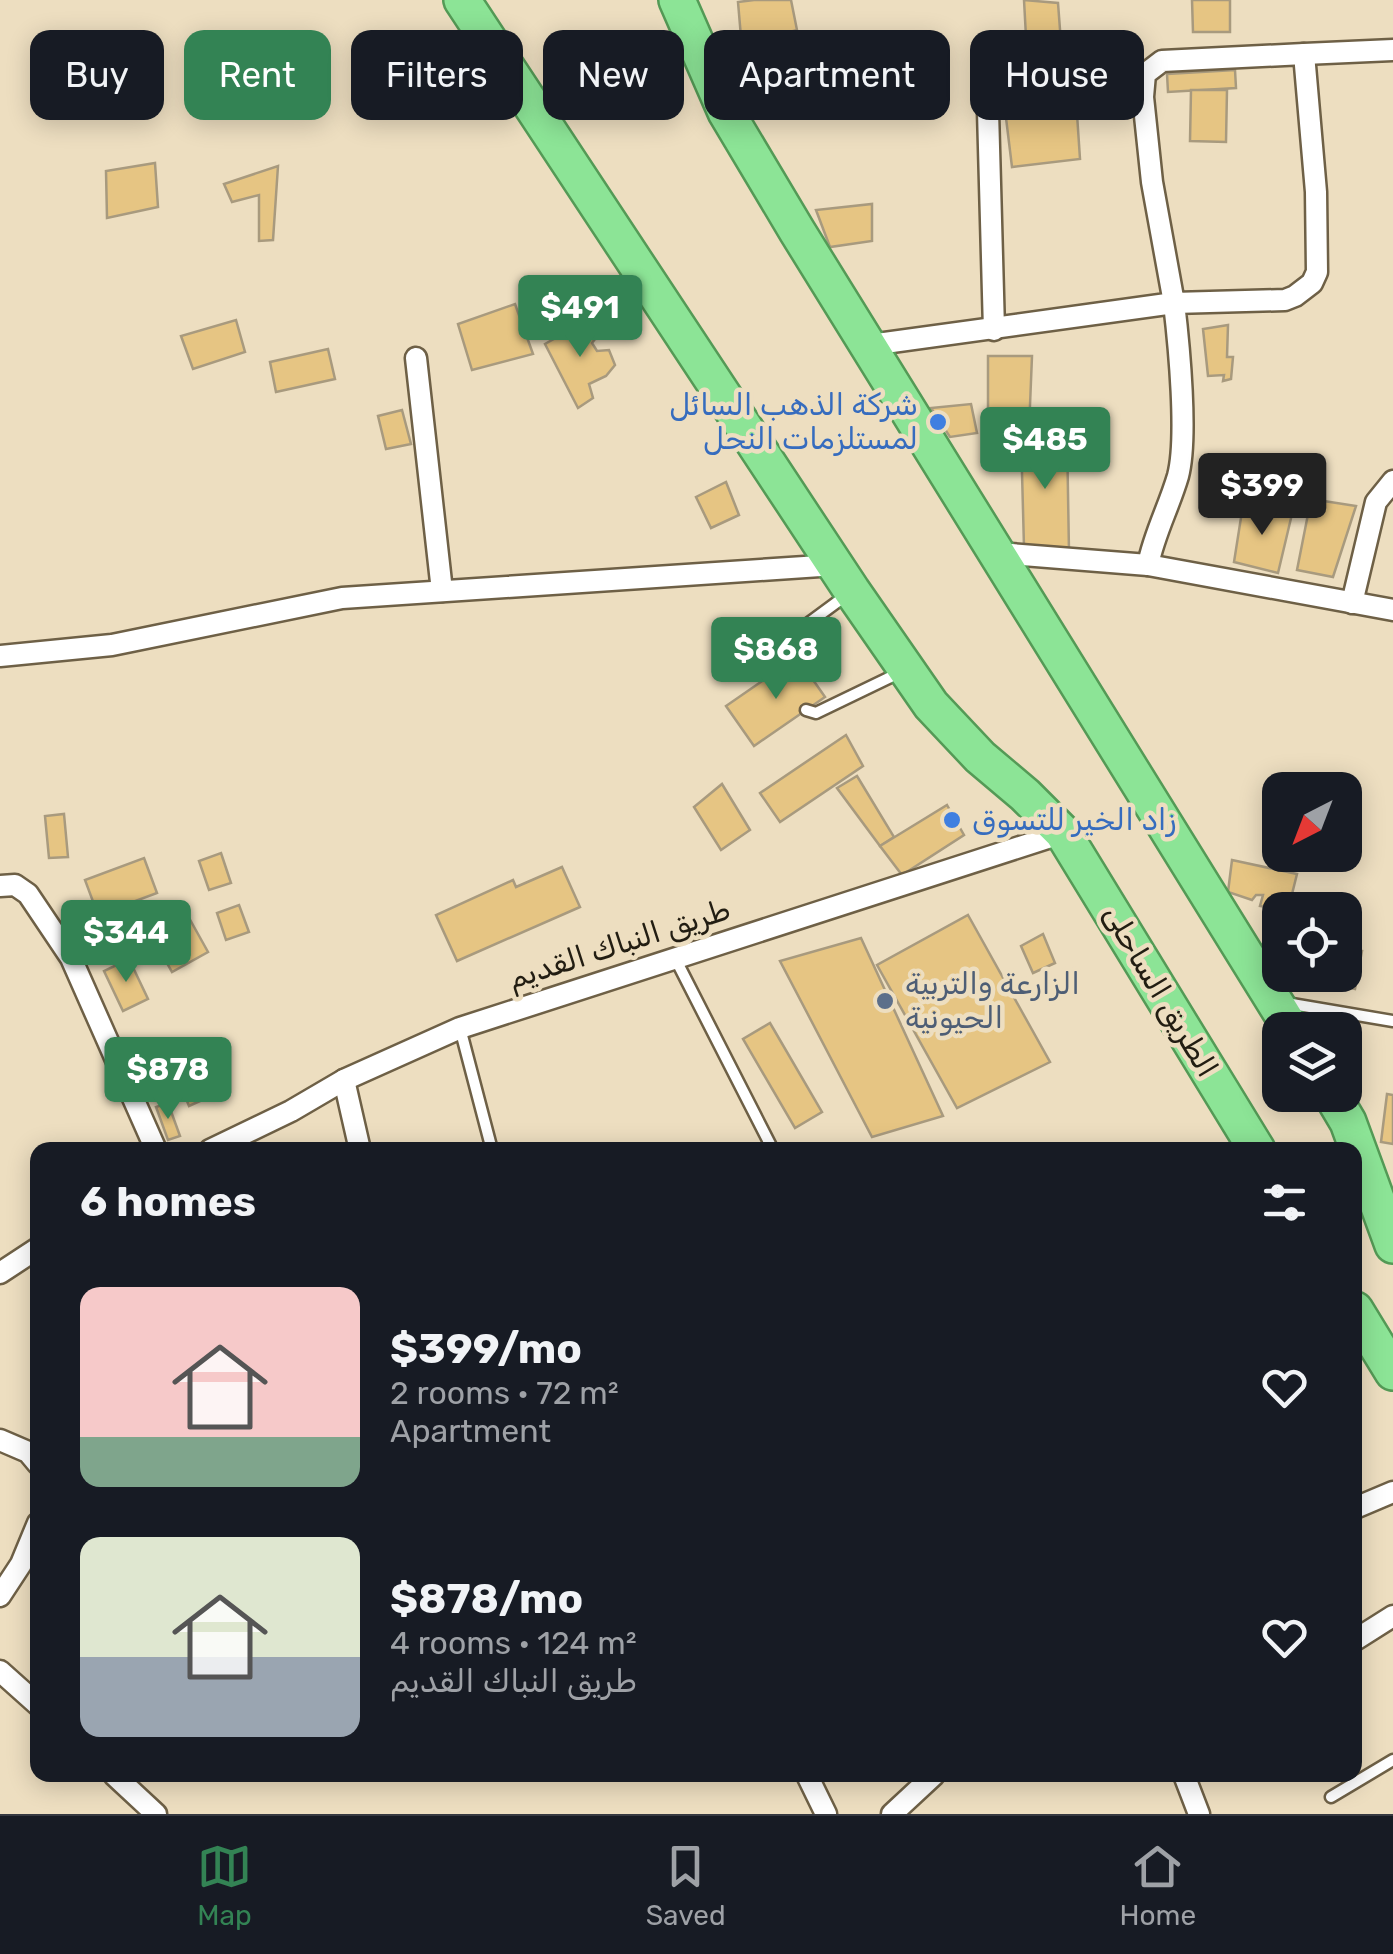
<!DOCTYPE html>
<html lang="en">
<head>
<meta charset="utf-8">
<style>
  :root { --surface:#171b24; --page:#20242c; --text:#f1f3f6; --muted:#9ea1a6; --line:#363941; --accent:#338354 }
  body { margin:0; font-family:Rubik,"Noto Naskh Arabic",sans-serif; background:var(--page); color:var(--text); height:100vh; display:flex; flex-direction:column; font-size:38px; white-space:nowrap }
  * { box-sizing:border-box; margin:0 }
  p { font-size:32px; color:var(--muted) }
  .icon { flex:none; width:55px; height:55px; fill:none; stroke:currentColor; stroke-width:2; stroke-linecap:round; stroke-linejoin:round }
  .map { position:relative; flex:1; overflow:hidden }
  .panel { position:absolute; left:30px; top:1142px; width:1332px; height:640px; display:flex; flex-direction:column; background:var(--surface); border-radius:20px; box-shadow:0 5px 25px #0003 }
  .panel>* { flex:none }
  .guide { position:absolute; left:30px; top:30px; width:1335px; height:90px; display:flex; gap:20px }
  .needle { width:65px; rotate:222deg }
  .fabs { position:absolute; left:1262px; top:772px; display:grid; gap:20px }
  .fabs a { display:grid; place-items:center; width:100px; height:100px; border-radius:20px; background:var(--surface); box-shadow:0 5px 25px #0003; font-size:50px }
  .price { position:absolute; translate:-50% -85px; padding:0 22px; border-radius:10px; background:var(--accent); color:#fff; font-size:32px; line-height:65px; filter:drop-shadow(0 2px 5px #0008) }
  .price::after { content:''; position:absolute; left:50%; top:60px; width:30px; height:22px; margin-left:-15px; background:inherit; clip-path:polygon(0 0,100% 0,50% 100%) }
  .price.on { background:#222; color:#fff }
  ul { padding:0; list-style:none }
  li { display:flex; align-items:center; gap:30px; height:250px; padding:0 50px }
  li span { display:grid; place-items:center; flex:none; width:280px; height:200px; border-radius:20px; color:#555 }
  li>.icon { margin-inline-start:auto }
  span .icon { width:120px; height:120px; fill:#fffc; stroke-width:1 }
  li b { font-size:42px }
  h2 { display:flex; justify-content:space-between; align-items:center; height:120px; padding:0 50px; font-size:42px }
  .tag { padding:0 35px; border-radius:20px; background:var(--surface); box-shadow:0 5px 25px #0003; font-size:35px; line-height:90px }
  .tag.on { background:var(--accent); color:#fff }
  .dock { display:flex; justify-content:space-around; align-items:center; height:140px; border-top:2px solid var(--line); background:var(--surface); font-size:28px; color:var(--muted) }
  .dock a { display:grid; justify-items:center; gap:5px }
  .dock .on { color:var(--accent) }
  .map>svg:first-child { display:block }
</style>
</head>
<body>
<div class="map">
<svg width="1393" height="1814" viewBox="0 0 1393 1814">
  <rect width="100%" height="100%" fill="#eddec0"/>
  <g fill="#e6c583" stroke="#a89a7e" stroke-width="2.5">
    <polygon points="754,0 791,0 797,30 786,33 791,50 771,55 779,84 749,92 729,40 741,37 738,2"/>
    <polygon points="1024,0 1058,3 1062,56 1027,55"/>
    <polygon points="1192,0 1230,0 1230,32 1193,32"/>
    <polygon points="143,61 142,108 98,110 98,63"/>
    <polygon points="1235,70 1236,88 1168,92 1167,74"/>
    <polygon points="1191,90 1227,90 1226,142 1190,141"/>
    <polygon points="1077,114 1080,159 1012,167 1006,118"/>
    <polygon points="155,163 158,207 107,218 106,171"/>
    <polygon points="278,166 273,240 259,241 259,195 232,202 224,184"/>
    <polygon points="872,204 872,241 830,247 816,210"/>
    <polygon points="515,304 533,354 472,370 458,324"/>
    <polygon points="236,320 245,352 193,369 181,336"/>
    <polygon points="586,321 595,321 599,334 592,343 597,351 609,350 615,365 606,376 589,384 593,398 578,408 545,344"/>
    <polygon points="1228,325 1227,357 1233,357 1231,379 1223,381 1224,375 1208,376 1203,329"/>
    <polygon points="328,349 335,379 276,392 270,362"/>
    <polygon points="988,356 1032,356 1029,430 988,428"/>
    <polygon points="971,404 977,433 950,437 931,408"/>
    <polygon points="402,410 411,444 386,449 378,416"/>
    <polygon points="1067,434 1069,552 1024,547 1021,435"/>
    <polygon points="726,482 739,515 711,528 696,497"/>
    <polygon points="1311,499 1356,506 1333,577 1297,570"/>
    <polygon points="1243,505 1292,514 1278,573 1234,562"/>
    <polygon points="797,657 825,697 754,746 726,706"/>
    <polygon points="846,735 863,766 780,822 760,793"/>
    <polygon points="857,776 894,837 880,846 837,788"/>
    <polygon points="722,784 750,830 721,850 694,807"/>
    <polygon points="947,805 964,835 902,875 880,846"/>
    <polygon points="64,814 68,857 49,858 45,816"/>
    <polygon points="221,853 231,883 209,890 199,861"/>
    <polygon points="144,858 157,893 98,915 85,880"/>
    <polygon points="1232,860 1297,874 1288,910 1260,906 1263,895 1256,895 1252,900 1228,892"/>
    <polygon points="562,867 580,907 457,961 436,915 513,880 516,887"/>
    <polygon points="239,905 249,932 226,940 217,913"/>
    <polygon points="968,915 1050,1062 957,1108 877,965"/>
    <polygon points="188,916 208,952 172,972 152,936"/>
    <polygon points="1043,934 1055,963 1033,973 1021,946"/>
    <polygon points="861,938 943,1116 872,1137 780,961"/>
    <polygon points="1345,947 1362,951 1355,989 1296,975 1345,975"/>
    <polygon points="129,959 148,999 123,1011 104,971"/>
    <polygon points="770,1023 822,1112 795,1128 743,1039"/>
    <polygon points="187,1071 200,1101 189,1106 177,1076"/>
    <polygon points="1387,1094 1393,1095 1393,1144 1381,1142"/>
    <polygon points="168,1103 180,1136 168,1140 156,1107"/>
  </g>
  <g fill="none" stroke-linecap="round" stroke-linejoin="round">
    <defs>
      <g id="service">
        <polyline points="777,671 787,639 848,594"/>
        <polyline points="806,710 816,713 901,672"/>
        <polyline points="675,958 773,1150"/>
        <polyline points="1286,1003 1393,1021"/>
        <polyline points="460,1028 492,1150"/>
        <polyline points="1331,1797 1393,1760"/>
      </g>
      <g id="minor">
        <polyline points="1304,54 1393,50"/>
        <polyline points="994,330 988,111 997,92 1024,66"/>
        <path d="M870,345L1174,303L1152,182L1143,97L1145,74L1162,61L1304,54L1316,192L1317,272L1312,283L1295,296L1285,300L1174,303C1179,345 1188,438 1178,476C1169,507 1154,534 1148,565"/>
        <polyline points="416,358 442,591"/>
        <polyline points="998,553 1148,565 1393,610"/>
        <polyline points="1352,603 1376,502 1393,481"/>
        <polyline points="0,656 112,645 342,598 835,565"/>
        <polyline points="0,886 15,885 28,894 71,958 156,1150"/>
        <polyline points="344,1080 360,1150"/>
        <polyline points="210,1150 291,1111 344,1080 460,1028 1063,833"/>
        <polyline points="0,1273 38,1248"/>
        <polyline points="0,1440 28,1452 38,1464"/>
        <polyline points="1355,1508 1393,1492"/>
        <polyline points="0,1596 21,1564 38,1523"/>
        <polyline points="1355,1640 1393,1616"/>
        <polyline points="0,1671 38,1705"/>
        <polyline points="114,1775 156,1814"/>
        <polyline points="807,1775 826,1814"/>
        <polyline points="1184,1775 1199,1814"/>
        <polyline points="892,1814 934,1775"/>
      </g>
      <g id="trunk">
        <polyline points="462,0 852,591 931,705 980,757 1025,795 1063,833 1257,1150"/>
        <polyline points="677,0 726,112 797,231 1292,1030"/>
        <polyline points="1332,1095 1348,1122 1393,1245"/>
        <polyline points="1355,1310 1393,1372"/>
      </g>
    </defs>
    <use href="#service" stroke="#6e6046" stroke-width="15"/>
    <use href="#minor" stroke="#6e6046" stroke-width="25"/>
    <use href="#trunk" stroke="#549a56" stroke-width="40"/>
    <use href="#service" stroke="#fff" stroke-width="10"/>
    <use href="#minor" stroke="#fff" stroke-width="20"/>
    <use href="#trunk" stroke="#8ce496" stroke-width="35"/>
  </g>
  <g fill="#3f7fe0" stroke="#eddec0" stroke-width="4">
    <circle cx="938" cy="422" r="10"/>
    <circle cx="952" cy="820" r="10"/>
  </g>
  <circle fill="#5c6f8a" stroke="#eddec0" stroke-width="4" cx="885" cy="1001" r="10"/>
  <g text-anchor="middle" dominant-baseline="central" stroke-width="9" stroke-linejoin="round" paint-order="stroke">
    <g font-size="30" fill="#366cbe" stroke="#eddec0" text-anchor="end">
      <text x="918" y="405">شركة الذهب السائل<tspan x="918" dy="34">لمستلزمات النحل</tspan></text>
      <text x="972" y="820" text-anchor="start">زاد الخير للتسوق</text>
    </g>
    <g font-size="30" fill="#221d12" stroke="#eddec0">
      <text transform="translate(619 944) rotate(-18)">طريق النباك القديم</text>
      <text transform="translate(1160 991) rotate(59)">الطريق الساحلى</text>
    </g>
    <g font-size="30" fill="#4e5e75" stroke="#eddec0" text-anchor="start">
      <text x="905" y="984">الزارعة والتربية<tspan x="905" dy="34">الحيونية</tspan></text>
    </g>
  </g>
</svg>
<div class="fabs">
<a><svg class="needle" viewBox="-14 -14 28 28"><path d="M0-13l5 13h-10z" fill="#e53935"/><path d="M0 13l5-13h-10z" fill="#9ea1a6"/></svg></a>
<a><svg class="icon" aria-label="locate" viewBox="0 0 24 24"><circle cx="12" cy="12" r="6"/><path d="M12 2v4M12 18v4M2 12h4M18 12h4"/></svg></a>
<a><svg class="icon" aria-label="layers" viewBox="0 0 24 24"><path d="M12 4l9 5-9 5-9-5zM3 14l9 5 9-5"/></svg></a>
</div>
<b class="price" style="left:580px;top:360px">$491</b>
<b class="price" style="left:1045px;top:492px">$485</b>
<b class="price on" style="left:1262px;top:538px">$399</b>
<b class="price" style="left:776px;top:702px">$868</b>
<b class="price" style="left:126px;top:985px">$344</b>
<b class="price" style="left:168px;top:1122px">$878</b>
<div class="guide">
<a class="tag">Buy</a>
<a class="tag on">Rent</a>
<a class="tag">Filters</a>
<a class="tag">New</a>
<a class="tag">Apartment</a>
<a class="tag">House</a>
</div>
<section class="panel">
<h2>6 homes<svg class="icon" aria-label="filters" viewBox="0 0 24 24"><path d="M4 7h16M4 17h16"/><circle cx="9" cy="7" r="2"/><circle cx="15" cy="17" r="2"/></svg></h2>
<ul>
<li><span style="background:linear-gradient(#f6c9c9 75%,#7fa58c 0)"><svg class="icon" aria-label="home" viewBox="0 0 24 24"><path d="M3 11l9-7 9 7M6 9v11h12V9"/></svg></span><div><b>$399/mo</b><p>2 rooms · 72 m²</p><p>Apartment</p></div><svg class="icon" aria-label="heart" viewBox="0 0 24 24"><path d="M12 20l-8-8c-3-5 5-10 8-4 3-6 11-1 8 4z"/></svg></li>
<li><span style="background:linear-gradient(#dfe7d0 60%,#9aa5b1 0)"><svg class="icon" aria-label="home" viewBox="0 0 24 24"><path d="M3 11l9-7 9 7M6 9v11h12V9"/></svg></span><div><b>$878/mo</b><p>4 rooms · 124 m²</p><p>طريق النباك القديم</p></div><svg class="icon" aria-label="heart" viewBox="0 0 24 24"><path d="M12 20l-8-8c-3-5 5-10 8-4 3-6 11-1 8 4z"/></svg></li>
</ul>
</section>
</div>
<nav class="dock">
<a class="on"><svg class="icon" aria-label="map" viewBox="0 0 24 24"><path d="M3 6l6-2 6 2 6-2v14l-6 2-6-2-6 2zM9 4v14M15 6v14"/></svg>Map</a>
<a><svg class="icon" aria-label="saved" viewBox="0 0 24 24"><path d="M7 4h10v16l-5-4-5 4z"/></svg>Saved</a>
<a><svg class="icon" aria-label="home" viewBox="0 0 24 24"><path d="M3 11l9-7 9 7M6 9v11h12V9"/></svg>Home</a>
</nav>
</body>
</html>
